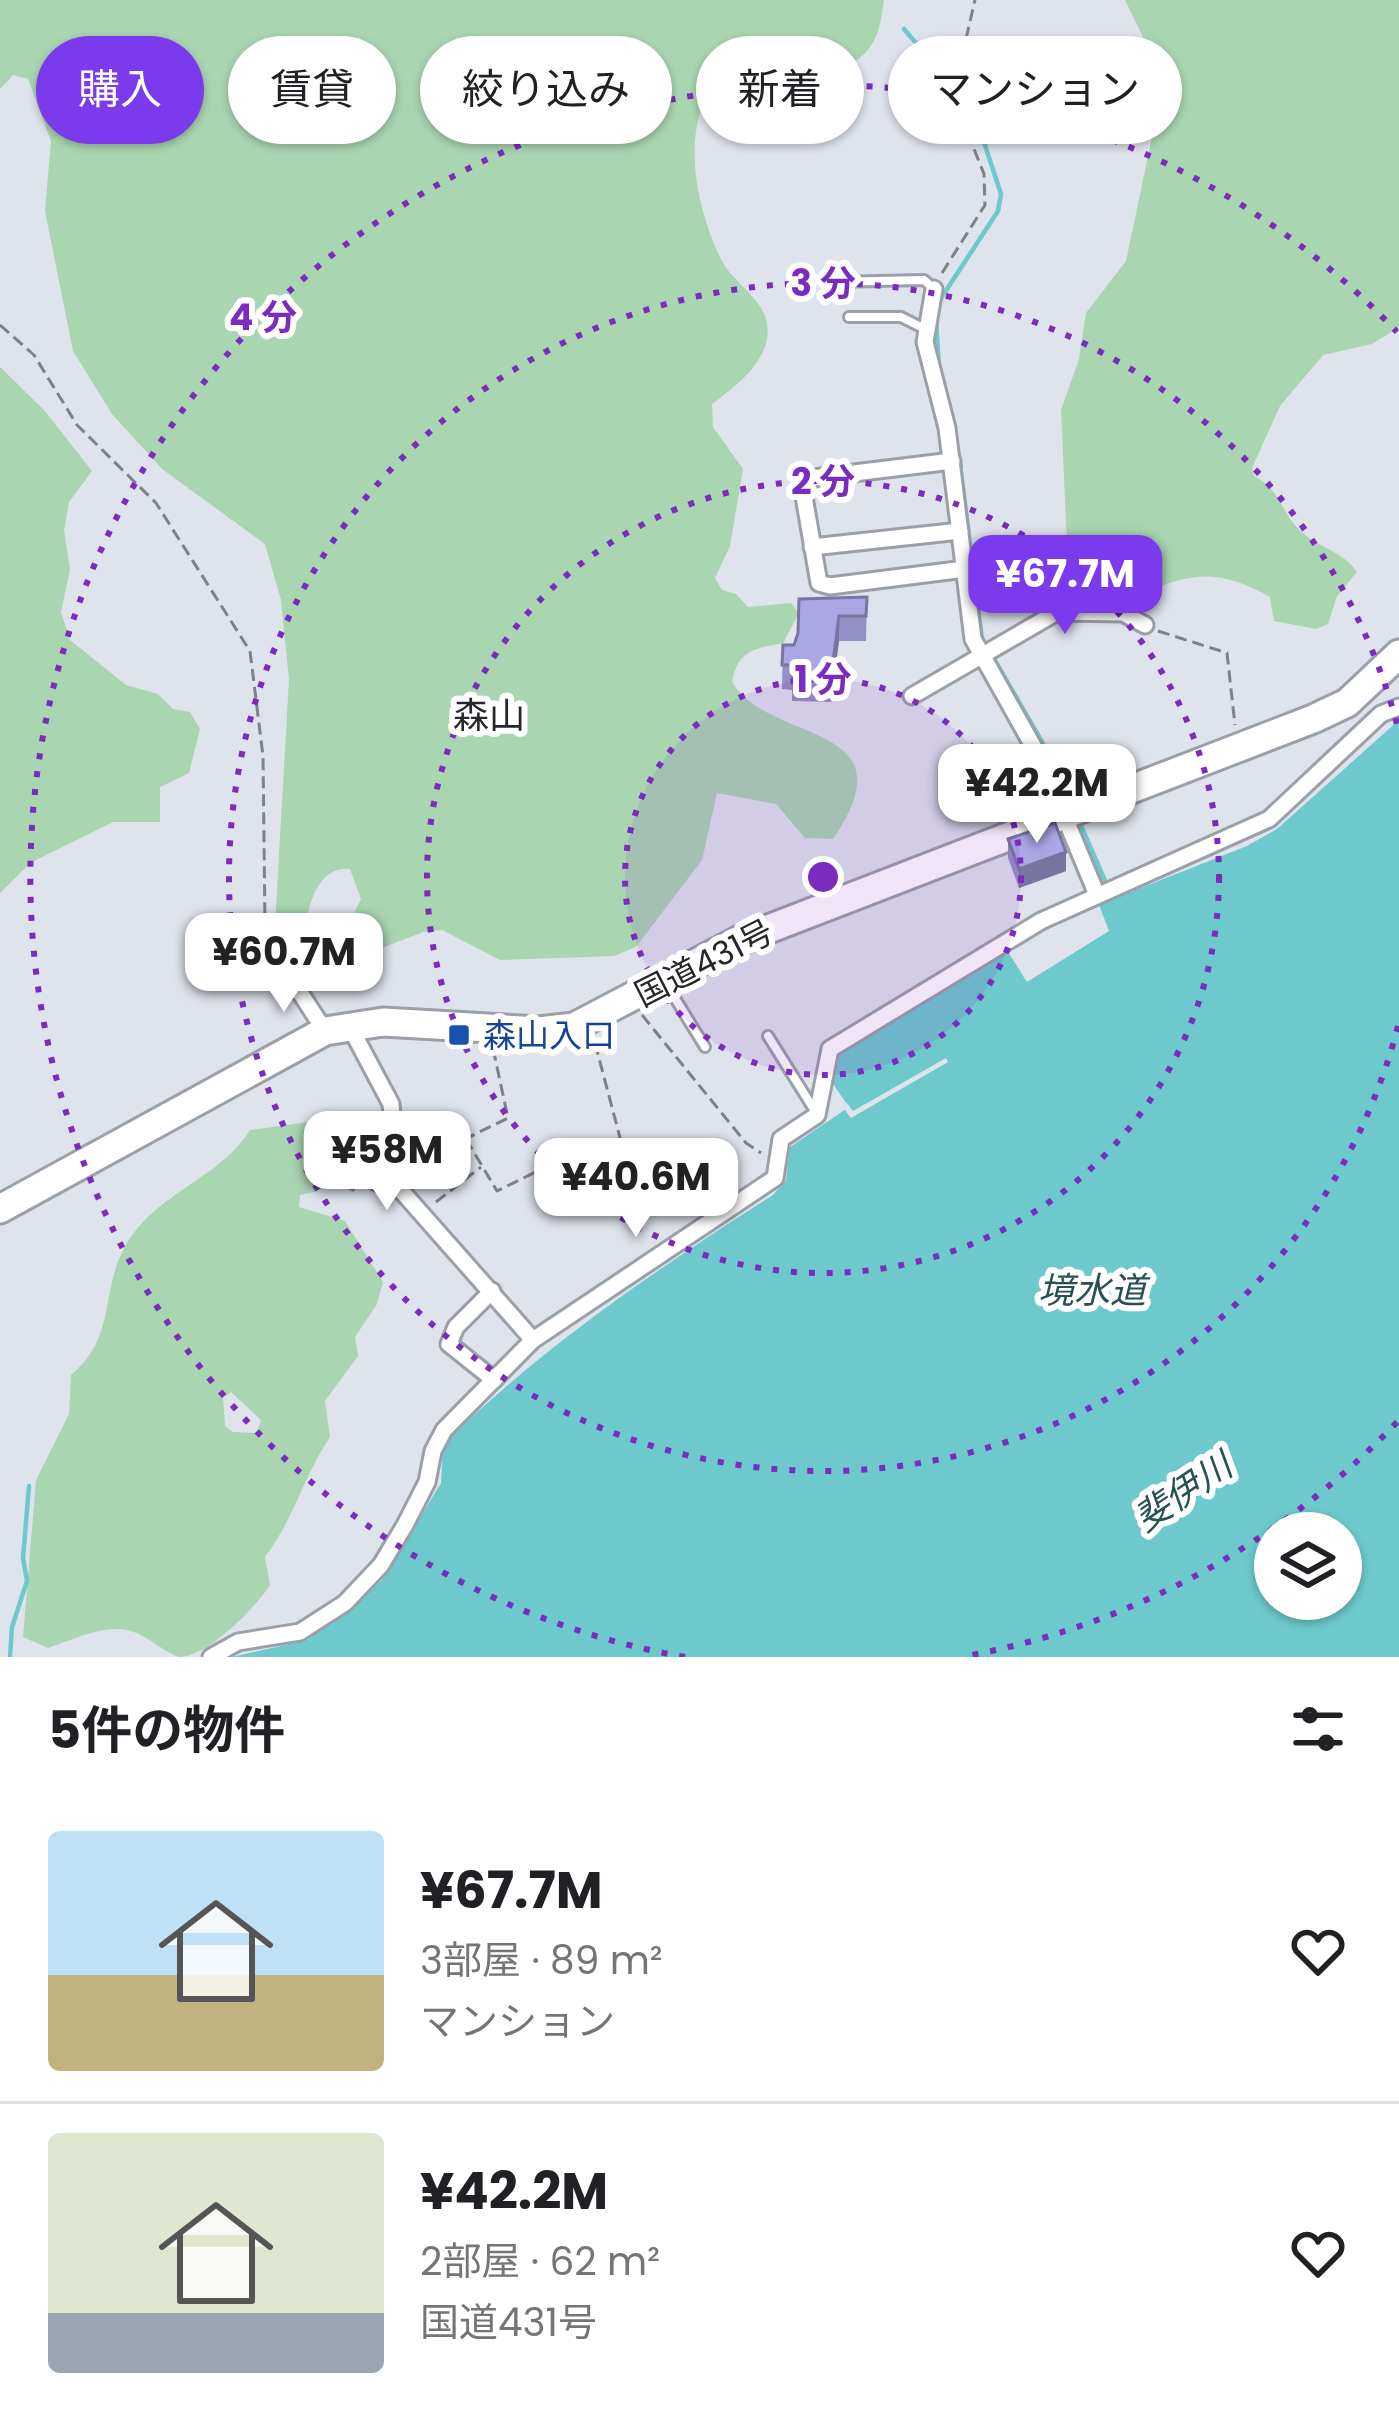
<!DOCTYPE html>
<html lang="ja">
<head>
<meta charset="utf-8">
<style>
  :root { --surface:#fff; --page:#f6f6f6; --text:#202124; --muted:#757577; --line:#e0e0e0; --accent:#7c3aed }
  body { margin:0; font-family:Poppins,"Noto Sans JP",sans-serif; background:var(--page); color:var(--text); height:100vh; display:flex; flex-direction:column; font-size:45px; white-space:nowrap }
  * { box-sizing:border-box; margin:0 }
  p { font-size:39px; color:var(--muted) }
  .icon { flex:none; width:66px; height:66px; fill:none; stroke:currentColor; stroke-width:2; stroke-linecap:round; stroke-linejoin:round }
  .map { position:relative; height:1657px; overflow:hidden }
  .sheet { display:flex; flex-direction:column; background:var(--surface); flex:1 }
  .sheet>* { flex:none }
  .top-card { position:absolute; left:36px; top:36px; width:1329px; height:108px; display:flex; gap:24px }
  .controls { position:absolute; left:1254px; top:1512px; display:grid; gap:24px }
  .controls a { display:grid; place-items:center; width:108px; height:108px; border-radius:50%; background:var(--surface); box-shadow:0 3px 9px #0004; font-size:60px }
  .price { position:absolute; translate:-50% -102px; padding:0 27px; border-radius:24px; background:#fff; color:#222; font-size:39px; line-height:78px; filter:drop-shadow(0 3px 6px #0008) }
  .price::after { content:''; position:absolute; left:50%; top:72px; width:36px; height:27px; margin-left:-18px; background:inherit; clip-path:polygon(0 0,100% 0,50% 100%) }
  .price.selected { background:var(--accent); color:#fff }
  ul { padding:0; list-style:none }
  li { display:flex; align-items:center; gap:36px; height:300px; padding:0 48px }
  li+li { border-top:3px solid var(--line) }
  li span { display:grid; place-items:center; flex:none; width:336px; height:240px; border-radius:12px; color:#555 }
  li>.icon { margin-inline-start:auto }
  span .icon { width:144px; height:144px; fill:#fffc; stroke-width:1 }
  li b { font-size:51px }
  h2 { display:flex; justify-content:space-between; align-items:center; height:144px; padding:0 48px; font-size:51px }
  .tag { padding:0 42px; border-radius:54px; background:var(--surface); box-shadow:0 3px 9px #0004; font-size:42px; line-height:108px }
  .tag.selected { background:var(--accent); color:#fff }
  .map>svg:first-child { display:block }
</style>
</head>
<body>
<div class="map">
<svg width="1399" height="1657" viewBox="0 0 1399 1657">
  <rect width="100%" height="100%" fill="#dfe3ec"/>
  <g fill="#aad5b1" fill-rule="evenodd">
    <path d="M0,0H884C881,19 880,36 867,51C832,93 720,57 702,107C685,154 700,216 721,259C730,278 750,290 761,308C785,348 740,384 712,404L713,427L743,469L730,546L715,578L722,590L736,594L748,607L791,603L799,613L783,643C753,649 738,650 732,682C769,745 914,720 833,839L805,838L776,804L717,793L702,860L636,947L614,956L500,960L442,930L423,932L361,956L347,949L342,938L361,899L350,869C323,866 312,894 307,917L295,920L290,949L281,948L275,925L289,680L281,600L265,544L162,469L112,414L73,351L45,211L51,141L28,79L13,75L0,89Z"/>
    <path d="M1125,0H1399V327L1372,344L1323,355L1280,406L1252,468L1254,476C1282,490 1281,515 1303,533C1321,549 1344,552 1357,572L1337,596L1328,624L1316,629L1274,621L1270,597C1183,547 1165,605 1086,597L1068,565L1061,410L1079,359L1086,313L1126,261L1164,80Z"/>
    <polygon points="0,367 44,410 92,471 69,502 64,530 70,569 61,612 70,640 126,685 158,694 173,709 190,712 200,729 189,773 160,787 160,822 113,822 30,863 0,893"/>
    <path d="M346,1117L355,1132L350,1145L333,1147L324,1160L328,1175L318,1191L300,1195L299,1207L345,1221L383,1282L377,1304L355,1337L358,1356L325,1401L330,1437C302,1479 295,1517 265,1557L270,1585C257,1606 208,1657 179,1657C157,1649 145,1631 120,1629C94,1628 72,1640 48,1648L23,1637L36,1480L69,1414L71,1375C121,1333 96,1285 133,1234C164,1191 224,1174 250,1130ZM231,1392L261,1420L257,1433L233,1432L225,1426L223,1398Z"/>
  </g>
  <path fill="#6dc9cb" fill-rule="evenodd" d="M961,454L984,637L1054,758L1115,898L1247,846L1277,829L1399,720V1657H232L307,1640L381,1581L441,1483L443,1444C544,1346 655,1270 773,1195L786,1180L790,1147L849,1107L833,1084L838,1055L1008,952L1027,982L1109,931L1099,905L1107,900L979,640ZM1275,1533H1341V1599H1275Z"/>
  <polygon fill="#dfe3ec" points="946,1058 948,1062 851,1118 841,1105 846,1102 853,1111"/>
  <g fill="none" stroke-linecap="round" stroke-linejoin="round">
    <g stroke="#6dc9cb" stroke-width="4.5">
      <polyline points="904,29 916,43 986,56 1002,81 998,98 978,124 1001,194 998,211 938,303"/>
      <polyline points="936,319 939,368"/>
      <polyline points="956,443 961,467"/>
      <polyline points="10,1657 12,1627 27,1581 23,1558 29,1486"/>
    </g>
    <defs>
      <g id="service">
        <polyline points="832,282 924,280 933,288"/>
        <polyline points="849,317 901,317 925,329"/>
        <polyline points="668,987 705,1047"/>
        <polyline points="768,1036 815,1111"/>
      </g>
      <g id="minor">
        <polyline points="934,289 925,342 947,428 973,639 1042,762 1097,895"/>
        <polyline points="952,461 805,479 802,485 819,583 830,586 965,569"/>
        <polyline points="812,547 960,531"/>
        <polyline points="912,696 1057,612 1123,613 1145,625"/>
        <polyline points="286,971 325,1031"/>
        <polyline points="349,1025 391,1104 398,1187 533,1340"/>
        <polyline points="492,1291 456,1327 449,1344 494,1380"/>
        <polyline points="211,1657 238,1642 300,1632 345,1603 381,1565 405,1525 427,1482 433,1451 444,1430 533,1340 775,1178 781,1139 817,1115 830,1049 1041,921 1269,819 1381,714 1399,707"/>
      </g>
      <polyline id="trunk" points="0,1209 325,1031 383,1022 539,1031 574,1027 740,940 1313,719 1347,703 1399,654"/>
    </defs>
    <use href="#service" stroke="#9b9fa8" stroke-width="14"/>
    <use href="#minor" stroke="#9b9fa8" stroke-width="21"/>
    <use href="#trunk" stroke="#9b9fa8" stroke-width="33"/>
    <g stroke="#7e8187" stroke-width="3" stroke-dasharray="12 6" stroke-linecap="butt">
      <polyline points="942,273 985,205 984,174 960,114 962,56 975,0"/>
      <polyline points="0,325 34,355 77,425 156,503 250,651 263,756 265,925 277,957"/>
      <polyline points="1158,631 1227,653 1235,725"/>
      <polyline points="642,1015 746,1143 761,1153"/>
      <polyline points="595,1043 623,1149"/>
      <polyline points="409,1131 428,1157 508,1118 494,1053"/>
      <polyline points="466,1139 497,1191 560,1160 567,1176 650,1143 670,1195"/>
      <polyline points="366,1186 382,1195"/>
      <polyline points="436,1202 481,1167"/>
    </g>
    <use href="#service" stroke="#fff" stroke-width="8"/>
    <use href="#minor" stroke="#fff" stroke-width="15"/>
    <use href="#trunk" stroke="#fff" stroke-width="27"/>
  </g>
  <g fill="#9390c5">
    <polygon points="867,597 866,641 839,641 831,702 792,701 792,690 782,689 783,645 794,645"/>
    <polygon points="1008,839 1066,871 1019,888 1008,858"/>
    <polygon points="367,1170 353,1192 341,1185 341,1172"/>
  </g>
  <g fill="#7875a0">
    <polygon points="839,616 839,641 831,702 831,677"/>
    <polygon points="1066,852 1066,871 1019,888 1019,869"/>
    <polygon points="367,1157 367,1170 353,1192 353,1180"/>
  </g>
  <g fill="#aba7e5" stroke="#7875a0" stroke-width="3">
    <polygon points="867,597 866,616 839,616 831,677 792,676 793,665 782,665 783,645 794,645 798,633 799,599"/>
    <polygon points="1055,823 1066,852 1019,869 1008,839"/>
    <polygon points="354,1148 367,1157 353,1180 341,1172"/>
  </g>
  <circle cx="823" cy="877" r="198" fill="#7b2cbf" fill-opacity=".12"/>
  <g fill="none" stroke="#7b2cbf" stroke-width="6" stroke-dasharray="6 12">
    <circle cx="823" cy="877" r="198"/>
    <circle cx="823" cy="877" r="396"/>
    <path d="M1398 1026A594 594 0 1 1 1398 728"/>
    <path d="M1397 1422A792 792 0 0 1 961 1657M685 1657A792 792 0 1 1 1397 332"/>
  </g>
  <rect fill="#1a4fb4" stroke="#fff" stroke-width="4.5" x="447" y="1023" width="24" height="24" rx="6"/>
  <g text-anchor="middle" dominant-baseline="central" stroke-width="12" stroke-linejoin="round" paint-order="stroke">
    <g font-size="33" fill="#26272b" stroke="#fff">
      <text transform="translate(704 963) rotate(-27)">国道431号</text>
    </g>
    <g font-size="33" fill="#164399" stroke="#fff" text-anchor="start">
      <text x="483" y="1035">森山入口</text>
    </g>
    <g font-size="36" fill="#26272b" stroke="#fff">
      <text x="489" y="715">森山</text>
    </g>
    <g font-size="36" font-style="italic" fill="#275152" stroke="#fff">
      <text x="1092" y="1290">境水道</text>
      <text transform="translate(1183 1492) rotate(-34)">斐伊川</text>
    </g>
  </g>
  <circle cx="823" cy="877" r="18" fill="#7b2cbf" stroke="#fff" stroke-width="6"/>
  <g font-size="36" text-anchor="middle" font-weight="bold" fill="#7b2cbf" stroke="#fff" stroke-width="12" stroke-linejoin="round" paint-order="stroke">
    <text x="823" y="296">3 分</text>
    <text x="263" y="330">4 分</text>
    <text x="823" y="494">2 分</text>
    <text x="823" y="692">1 分</text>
  </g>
</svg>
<div class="controls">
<a><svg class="icon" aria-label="layers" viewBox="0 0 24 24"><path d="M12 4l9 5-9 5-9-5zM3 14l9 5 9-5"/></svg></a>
</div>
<b class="price selected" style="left:1065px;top:637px">¥67.7M</b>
<b class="price" style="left:1037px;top:846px">¥42.2M</b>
<b class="price" style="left:284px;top:1015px">¥60.7M</b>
<b class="price" style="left:387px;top:1213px">¥58M</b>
<b class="price" style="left:636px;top:1240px">¥40.6M</b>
<div class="top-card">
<a class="tag selected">購入</a>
<a class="tag">賃貸</a>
<a class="tag">絞り込み</a>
<a class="tag">新着</a>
<a class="tag">マンション</a>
</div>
</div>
<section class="sheet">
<h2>5件の物件<svg class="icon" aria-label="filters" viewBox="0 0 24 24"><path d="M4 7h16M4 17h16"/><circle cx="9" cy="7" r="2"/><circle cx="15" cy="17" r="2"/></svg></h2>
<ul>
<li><span style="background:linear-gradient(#bfe0f5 60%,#c2b280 0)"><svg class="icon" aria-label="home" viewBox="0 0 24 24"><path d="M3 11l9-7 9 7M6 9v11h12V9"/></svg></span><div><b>¥67.7M</b><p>3部屋 · 89 m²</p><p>マンション</p></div><svg class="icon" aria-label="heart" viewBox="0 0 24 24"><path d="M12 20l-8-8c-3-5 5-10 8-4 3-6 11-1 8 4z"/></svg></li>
<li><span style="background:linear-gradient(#dfe7d0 75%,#9aa5b1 0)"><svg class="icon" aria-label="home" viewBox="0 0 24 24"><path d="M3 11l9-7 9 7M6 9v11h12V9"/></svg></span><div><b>¥42.2M</b><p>2部屋 · 62 m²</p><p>国道431号</p></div><svg class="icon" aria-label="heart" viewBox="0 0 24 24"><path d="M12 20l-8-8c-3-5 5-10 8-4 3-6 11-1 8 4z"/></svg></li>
</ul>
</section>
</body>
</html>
